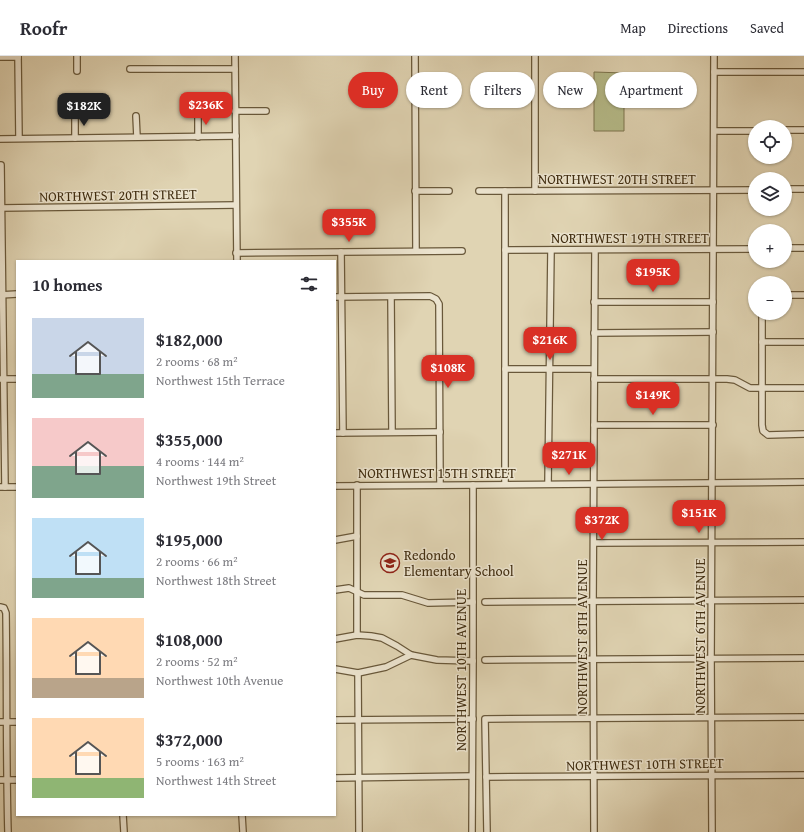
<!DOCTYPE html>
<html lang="en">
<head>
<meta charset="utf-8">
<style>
  :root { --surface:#fff; --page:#f2f2f3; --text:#2b2b33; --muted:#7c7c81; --line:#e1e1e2; --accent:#d93025 }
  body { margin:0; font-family:"Gentium Book Plus",serif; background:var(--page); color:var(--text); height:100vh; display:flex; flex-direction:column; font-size:15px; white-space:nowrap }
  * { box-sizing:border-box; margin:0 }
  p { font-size:13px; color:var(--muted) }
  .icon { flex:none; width:22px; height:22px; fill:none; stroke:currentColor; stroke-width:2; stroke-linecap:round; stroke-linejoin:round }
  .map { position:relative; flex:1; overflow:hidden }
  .details { position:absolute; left:16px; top:204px; width:320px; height:556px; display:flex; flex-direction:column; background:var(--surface); border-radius:0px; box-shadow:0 1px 3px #0004 }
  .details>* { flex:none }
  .banner { position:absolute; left:348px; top:16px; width:380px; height:36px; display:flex; gap:8px }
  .controls { position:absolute; left:748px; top:64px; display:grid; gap:8px }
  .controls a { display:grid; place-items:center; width:44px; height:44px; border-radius:50%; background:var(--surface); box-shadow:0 1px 3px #0004; font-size:20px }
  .price { position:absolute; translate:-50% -34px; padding:0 9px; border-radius:8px; background:var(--accent); color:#fff; font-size:13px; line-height:26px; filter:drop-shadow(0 1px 2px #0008) }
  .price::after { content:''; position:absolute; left:50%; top:24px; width:12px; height:9px; margin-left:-6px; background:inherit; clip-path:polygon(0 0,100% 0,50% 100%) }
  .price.active { background:#222; color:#fff }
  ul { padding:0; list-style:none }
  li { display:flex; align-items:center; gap:12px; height:100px; padding:0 16px }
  li span { display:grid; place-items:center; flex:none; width:112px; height:80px; border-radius:0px; color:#555 }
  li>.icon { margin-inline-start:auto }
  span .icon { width:48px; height:48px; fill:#fffc; stroke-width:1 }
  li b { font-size:17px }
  h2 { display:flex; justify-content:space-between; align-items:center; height:48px; padding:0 16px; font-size:17px }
  .pill { padding:0 14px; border-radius:18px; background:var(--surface); box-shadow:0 1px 3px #0004; font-size:14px; line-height:36px }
  .pill.active { background:var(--accent); color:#fff }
  header { display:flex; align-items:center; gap:24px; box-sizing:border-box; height:56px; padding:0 20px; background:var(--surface); border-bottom:1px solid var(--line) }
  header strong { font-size:19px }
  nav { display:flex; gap:22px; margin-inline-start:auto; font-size:14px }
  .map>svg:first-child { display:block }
</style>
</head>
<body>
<header>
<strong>Roofr</strong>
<nav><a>Map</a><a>Directions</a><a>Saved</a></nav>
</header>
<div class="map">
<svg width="804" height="776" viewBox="0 0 804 776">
  <rect width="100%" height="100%" fill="#e0d4b3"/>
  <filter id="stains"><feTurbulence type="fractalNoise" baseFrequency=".005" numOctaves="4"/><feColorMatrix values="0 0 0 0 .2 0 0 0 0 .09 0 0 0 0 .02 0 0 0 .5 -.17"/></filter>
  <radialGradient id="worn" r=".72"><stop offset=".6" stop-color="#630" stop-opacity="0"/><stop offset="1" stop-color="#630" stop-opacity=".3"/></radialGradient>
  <polygon fill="#b6bc8a" stroke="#7c754e" points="594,16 624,17 624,75 594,75"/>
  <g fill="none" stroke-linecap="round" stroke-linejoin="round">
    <defs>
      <g id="minor">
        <polyline points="18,0 19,82"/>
        <polyline points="235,0 237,205"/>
        <polyline points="415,0 416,195"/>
        <polyline points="0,1 18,1"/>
        <polyline points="130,13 235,13"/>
        <polyline points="77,15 77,0"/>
        <polyline points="714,16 804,16"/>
        <polyline points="235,55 266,55"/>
        <polyline points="198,59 198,81"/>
        <polyline points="75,60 75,82"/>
        <polyline points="136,60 137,81"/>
        <polyline points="785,74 804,74"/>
        <polyline points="714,75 755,75"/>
        <polyline points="0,83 236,80"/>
        <polyline points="1,109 5,431"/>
        <polyline points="785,133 804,133"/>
        <polyline points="415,135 449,135"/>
        <polyline points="479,135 755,134"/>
        <polyline points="505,135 505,428"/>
        <polyline points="535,135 535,0"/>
        <polyline points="0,152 236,149"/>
        <polyline points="785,192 804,192"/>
        <polyline points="505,194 755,193"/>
        <polyline points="341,196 343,377"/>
        <polyline points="236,197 462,195"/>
        <polyline points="0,239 17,238"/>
        <polyline points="785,239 804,239"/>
        <polyline points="335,241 430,240 436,243 439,248 440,428"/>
        <polyline points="391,241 392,376"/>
        <polyline points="594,246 713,246"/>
        <polyline points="762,257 762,369 763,375 768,379 804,378"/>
        <polyline points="594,277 713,276"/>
        <polyline points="762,286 804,286"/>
        <polyline points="505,313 594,313"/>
        <polyline points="1,323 17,323"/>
        <polyline points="594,323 727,323 735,324 750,332 804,332"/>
        <polyline points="594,369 713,369"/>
        <polyline points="335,377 440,376"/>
        <polyline points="548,428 551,194"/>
        <polyline points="357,429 357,579"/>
        <polyline points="335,430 594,428 804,426"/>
        <polyline points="0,431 17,431"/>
        <polyline points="335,484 357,480"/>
        <polyline points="594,487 804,486"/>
        <polyline points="335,534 349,532 364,539 402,539 428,547 473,546"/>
        <polyline points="485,546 804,544"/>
        <path d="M0,551L4,552L6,557C7,630 6,703 8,776"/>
        <polyline points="335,583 357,579 371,580 382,582 397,590 411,599 437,604 473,605"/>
        <polyline points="485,604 804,602"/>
        <polyline points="335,613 358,617 386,611 411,599"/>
        <polyline points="358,617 359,776"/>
        <polyline points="335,664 473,663"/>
        <polyline points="0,666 17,666"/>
        <polyline points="486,721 804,719"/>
        <polyline points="335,722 472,720"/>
        <polyline points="0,724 17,724"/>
        <polyline points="123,759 124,776"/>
        <polyline points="242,759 243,776"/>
        <polyline points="472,776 473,605 473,429"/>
        <polyline points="487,776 485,663 804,661"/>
        <polyline points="594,776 593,546 595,194"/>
        <polyline points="712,776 711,602 714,0"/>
      </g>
    </defs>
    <use href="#minor" stroke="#69583a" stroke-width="8"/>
    <use href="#minor" stroke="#ebe3ce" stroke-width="5.5"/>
  </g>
  <defs>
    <symbol id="school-ring" viewBox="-11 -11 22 22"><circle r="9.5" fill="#ebe3ce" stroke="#8f2418" stroke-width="1.5"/><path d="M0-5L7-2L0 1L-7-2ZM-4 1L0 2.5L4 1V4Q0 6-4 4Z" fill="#8f2418"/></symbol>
  </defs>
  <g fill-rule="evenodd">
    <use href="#school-ring" x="379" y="496" width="22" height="22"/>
  </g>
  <g text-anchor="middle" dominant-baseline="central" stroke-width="3" stroke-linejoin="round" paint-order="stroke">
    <g font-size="14" fill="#412e11" stroke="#ebe3ce">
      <text x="617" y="123">NORTHWEST 20TH STREET</text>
      <text transform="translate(118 139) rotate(-1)">NORTHWEST 20TH STREET</text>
      <text x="630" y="182">NORTHWEST 19TH STREET</text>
      <text x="437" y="417">NORTHWEST 15TH STREET</text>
      <text transform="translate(700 580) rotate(-90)">NORTHWEST 6TH AVENUE</text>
      <text transform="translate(582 581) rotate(-90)">NORTHWEST 8TH AVENUE</text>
      <text transform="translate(461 614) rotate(-90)">NORTHWEST 10TH AVENUE</text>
      <text transform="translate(645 708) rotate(-1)">NORTHWEST 10TH STREET</text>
    </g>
    <g font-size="14" fill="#412e11" stroke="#ebe3ce" text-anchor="start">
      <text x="404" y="499">Redondo<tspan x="404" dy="16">Elementary School</tspan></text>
    </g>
  </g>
  <rect width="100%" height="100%" filter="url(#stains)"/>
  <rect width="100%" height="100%" fill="url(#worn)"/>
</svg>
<div class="controls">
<a><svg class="icon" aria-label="locate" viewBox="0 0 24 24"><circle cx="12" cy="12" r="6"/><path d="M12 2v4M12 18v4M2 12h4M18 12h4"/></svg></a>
<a><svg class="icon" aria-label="layers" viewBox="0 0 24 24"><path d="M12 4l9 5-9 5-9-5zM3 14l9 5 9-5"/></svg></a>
<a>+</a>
<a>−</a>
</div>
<b class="price" style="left:206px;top:70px">$236K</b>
<b class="price active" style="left:84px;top:71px">$182K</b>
<b class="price" style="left:349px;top:187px">$355K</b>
<b class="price" style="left:653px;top:237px">$195K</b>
<b class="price" style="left:550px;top:305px">$216K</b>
<b class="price" style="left:448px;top:333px">$108K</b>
<b class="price" style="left:653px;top:360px">$149K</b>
<b class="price" style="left:569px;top:420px">$271K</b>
<b class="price" style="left:699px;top:478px">$151K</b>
<b class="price" style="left:602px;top:485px">$372K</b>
<div class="banner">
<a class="pill active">Buy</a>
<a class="pill">Rent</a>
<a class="pill">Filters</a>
<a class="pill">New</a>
<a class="pill">Apartment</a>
</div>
<section class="details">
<h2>10 homes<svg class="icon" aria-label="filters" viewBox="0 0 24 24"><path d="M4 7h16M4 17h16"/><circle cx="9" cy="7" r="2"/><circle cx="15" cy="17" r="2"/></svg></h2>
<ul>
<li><span style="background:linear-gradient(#c9d6e8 70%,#7fa58c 0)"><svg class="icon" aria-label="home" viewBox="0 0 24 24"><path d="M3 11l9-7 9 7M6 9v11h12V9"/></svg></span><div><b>$182,000</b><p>2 rooms · 68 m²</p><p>Northwest 15th Terrace</p></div></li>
<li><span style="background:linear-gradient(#f6c9c9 60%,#7fa58c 0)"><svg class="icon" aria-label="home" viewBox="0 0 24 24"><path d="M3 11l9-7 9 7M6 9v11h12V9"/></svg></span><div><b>$355,000</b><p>4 rooms · 144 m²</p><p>Northwest 19th Street</p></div></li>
<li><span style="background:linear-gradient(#bfe0f5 75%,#7fa58c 0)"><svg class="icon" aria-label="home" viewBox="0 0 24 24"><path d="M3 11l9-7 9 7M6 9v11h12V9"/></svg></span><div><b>$195,000</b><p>2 rooms · 66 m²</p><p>Northwest 18th Street</p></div></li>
<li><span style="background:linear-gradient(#ffd9b3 75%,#b9a48a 0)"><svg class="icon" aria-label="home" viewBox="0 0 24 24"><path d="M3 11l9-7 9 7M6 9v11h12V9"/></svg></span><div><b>$108,000</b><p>2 rooms · 52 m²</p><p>Northwest 10th Avenue</p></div></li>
<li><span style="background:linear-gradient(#ffd9b3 75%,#8fb573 0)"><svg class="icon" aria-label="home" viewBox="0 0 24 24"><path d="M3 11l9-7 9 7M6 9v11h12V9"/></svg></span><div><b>$372,000</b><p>5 rooms · 163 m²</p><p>Northwest 14th Street</p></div></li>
</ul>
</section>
</div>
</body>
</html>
